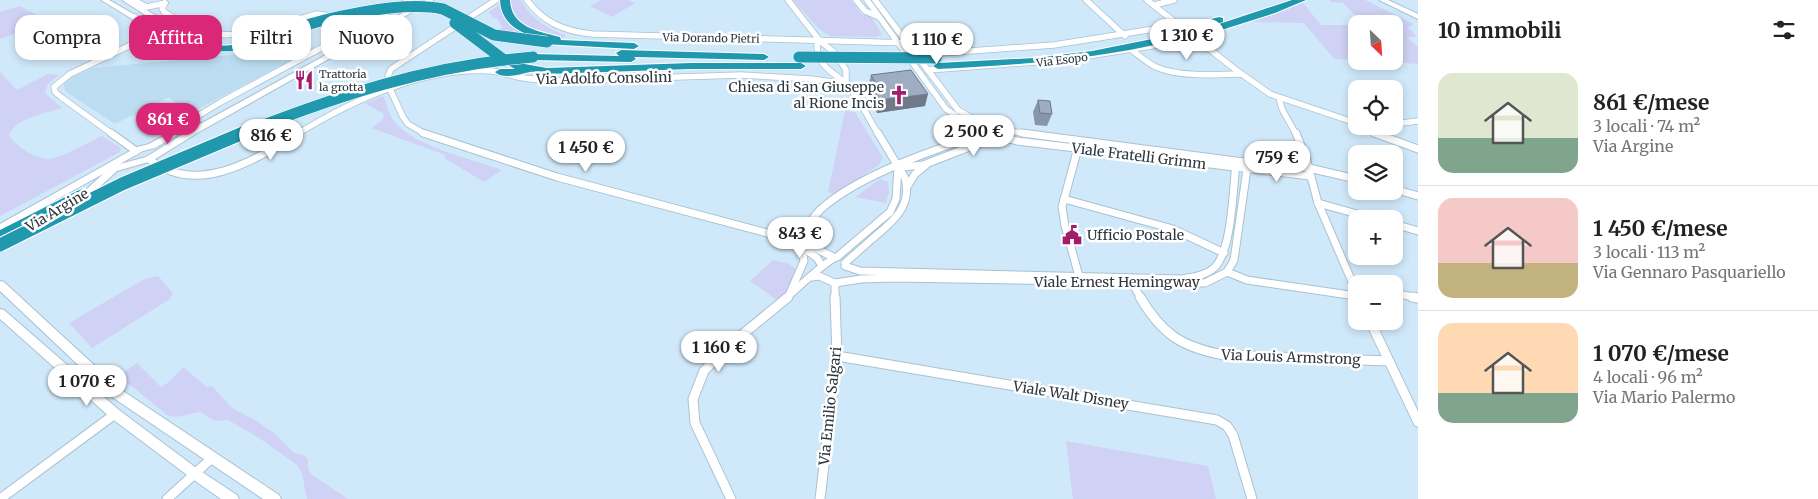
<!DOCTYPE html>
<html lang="it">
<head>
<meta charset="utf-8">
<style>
  :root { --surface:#fff; --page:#f6f6f6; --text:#222; --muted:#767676; --line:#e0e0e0; --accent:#db2777 }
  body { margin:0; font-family:Merriweather,serif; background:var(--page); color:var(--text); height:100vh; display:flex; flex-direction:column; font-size:19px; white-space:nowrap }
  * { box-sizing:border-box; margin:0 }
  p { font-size:16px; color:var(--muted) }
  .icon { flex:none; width:28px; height:28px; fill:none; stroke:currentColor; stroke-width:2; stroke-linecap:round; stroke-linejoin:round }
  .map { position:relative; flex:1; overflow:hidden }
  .side { display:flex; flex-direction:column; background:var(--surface); width:400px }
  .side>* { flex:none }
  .top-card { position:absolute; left:15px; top:15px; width:475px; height:45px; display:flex; gap:10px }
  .needle { width:32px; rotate:155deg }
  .tools { position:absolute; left:1348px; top:15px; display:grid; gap:10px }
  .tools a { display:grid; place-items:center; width:55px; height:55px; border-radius:10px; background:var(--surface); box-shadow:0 2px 8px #0003; font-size:25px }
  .price { position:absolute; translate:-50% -42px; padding:0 11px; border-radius:18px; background:#fff; color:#222; font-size:16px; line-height:32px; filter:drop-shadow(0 1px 2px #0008) }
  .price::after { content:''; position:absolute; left:50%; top:30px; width:15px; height:11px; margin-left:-8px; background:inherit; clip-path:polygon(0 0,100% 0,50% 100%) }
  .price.selected { background:var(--accent); color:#fff }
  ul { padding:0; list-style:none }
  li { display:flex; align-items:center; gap:15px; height:125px; padding:0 20px }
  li+li { border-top:1px solid var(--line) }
  li span { display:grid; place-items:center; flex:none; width:140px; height:100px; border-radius:15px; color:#555 }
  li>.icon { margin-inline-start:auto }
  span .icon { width:60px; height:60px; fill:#fffc; stroke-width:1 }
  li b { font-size:21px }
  h2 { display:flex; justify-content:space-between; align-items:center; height:60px; padding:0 20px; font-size:21px }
  .pill { padding:0 18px; border-radius:15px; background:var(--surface); box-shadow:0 2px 8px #0003; font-size:18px; line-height:45px }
  .pill.selected { background:var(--accent); color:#fff }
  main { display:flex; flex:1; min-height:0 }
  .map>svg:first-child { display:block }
</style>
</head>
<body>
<main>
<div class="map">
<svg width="1418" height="499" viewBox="0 0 1418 499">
  <rect width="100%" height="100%" fill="#d0e9fa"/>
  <polygon fill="#bcddf1" points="316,47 189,114 169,97 115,124 65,91 64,84 71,78 93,68"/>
  <g fill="#cfd2f4">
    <path d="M510,0H521C532,19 545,28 566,35L563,38C548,36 522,31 513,16C510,12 510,5 510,0Z"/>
    <polygon points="601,0 628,0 635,3 612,17 590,6"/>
    <polygon points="793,0 851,0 861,14 871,16 882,34 876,37 830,36 818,28"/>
    <polygon points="1330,0 1365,0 1414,24 1407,28 1413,31 1416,37 1407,37 1418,47 1418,64 1404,63 1394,51 1394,24 1364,24 1343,3 1331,2"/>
    <path d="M501,3C499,20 514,29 528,35H509L491,30L503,28L497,18H491L493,16L488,13Z"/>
    <polygon points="1303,3 1321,25 1356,25 1356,60 1334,59 1304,23 1252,22"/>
    <polygon points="20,6 47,21 0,39 0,12"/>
    <path d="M0,72L17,90L48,74L59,75L48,84L45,93L62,108C47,113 14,118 9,136C17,146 34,159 49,159C58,159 92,141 102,136L121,148L120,152L0,216Z"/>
    <path d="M383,96C387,104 388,114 394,121C412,146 472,159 502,170L484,182L444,158L445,156L443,154L374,129L372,128L383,119L384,114L364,103Z"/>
    <polygon points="845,111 855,112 883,158 879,165 835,194 828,192"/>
    <polygon points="880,179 888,182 889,192 886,203 855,197"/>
    <polygon points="773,260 789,264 799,271 791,281 795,287 777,300 750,281"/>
    <polygon points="155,276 159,277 173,293 170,299 92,348 69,323 143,280"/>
    <path d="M137,363L161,387L169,382L183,367L207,387L212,386L232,408L255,420L274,433L293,452L305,456L308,459V468L311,474L348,499H307L302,474L297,465L259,438L228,420L215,421L200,412C189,413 177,420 167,415L119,376Z"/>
    <polygon points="1066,441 1208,466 1216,499 1073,499"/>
  </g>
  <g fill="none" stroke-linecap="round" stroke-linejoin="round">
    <defs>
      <g id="street-far2">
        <polyline points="133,0 147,7 165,3"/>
        <path d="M527,0C544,23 564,31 592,34L908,43"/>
        <polyline points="788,0 820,41 835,53 846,70 846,84"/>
        <polyline points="856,0 865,11 879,17"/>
        <polyline points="867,0 946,109 970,125 992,134"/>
        <polyline points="875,0 958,110 982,124 999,130"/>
        <polyline points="1086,0 1125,36"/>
        <polyline points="1147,0 1236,70 1270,94 1356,123"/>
        <path d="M165,3L162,8L164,12C176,19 188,28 202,32C240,42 281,23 317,14L325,15L357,29"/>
        <polyline points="1154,5 1174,0"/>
        <path d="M820,41L817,44C817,67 833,71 846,84C858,96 869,119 878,134"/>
        <path d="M1133,51C1140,56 1147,63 1156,67C1178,77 1217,75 1241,74"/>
        <polyline points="928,54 1054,45 1179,25"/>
        <polyline points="928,70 1062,60 1196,39"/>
        <polyline points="1279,98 1282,109 1296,134"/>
        <polyline points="1394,124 1418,121"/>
        <polyline points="1362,126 1377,134"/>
        <polyline points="177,131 186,123 221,102 410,0"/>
        <polyline points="112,134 61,97 55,92 54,87 70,74 139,41 142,35 135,17"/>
        <path d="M297,134C353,100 424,66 492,71C501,72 509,75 518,77C529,79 541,80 552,81L741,75L811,79L846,84"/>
        <polyline points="425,134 408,124 403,117 390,89 388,76 391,69 496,0"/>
        <polyline points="984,134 1001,130 1032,134"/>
      </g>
      <g id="street-far1">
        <polyline points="111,133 136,151"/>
        <polyline points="423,133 557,177 805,243 833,257"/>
        <polyline points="988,133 1017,141 1310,176"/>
        <polyline points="1022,133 1236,161 1309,168 1356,179"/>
        <polyline points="1296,133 1306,158 1318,203 1356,291"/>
        <polyline points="1374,133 1418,149"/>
        <polyline points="1078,148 1062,207 1065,226 1079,276"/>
        <path d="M149,159C197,197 255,160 299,133"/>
        <polyline points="902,167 923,165 998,136"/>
        <polyline points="907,187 915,174 926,165"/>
        <polyline points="1394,189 1418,196"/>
        <polyline points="1064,199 1173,229 1224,253"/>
        <polyline points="1318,203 1375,219"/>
        <polyline points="1394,224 1418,231"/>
        <path d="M806,227C811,221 815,215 821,209C859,175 939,147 988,133"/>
        <polyline points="801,246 817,258 822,266"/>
        <path d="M845,263C854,255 863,247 872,239C891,223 913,207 905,178L878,133"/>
        <path d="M845,266L860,271L1181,279C1192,277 1205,276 1214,268C1232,252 1233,188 1236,163"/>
        <polyline points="1227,272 1247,280 1356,296"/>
        <polyline points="812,277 819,276 835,283"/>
        <polyline points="835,283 861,279 893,278 1205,283 1227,272 1234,260 1247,169"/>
        <polyline points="835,283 835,298"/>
        <polyline points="1133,285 1141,298"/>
        <polyline points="790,293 804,261 801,245"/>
        <polyline points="1394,293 1418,298"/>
        <path d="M786,298C798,288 825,261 837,257L890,212L896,199L898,167"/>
      </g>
      <g id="street">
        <path d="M1140,297C1162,334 1181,347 1224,355L1389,361"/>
        <polyline points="1412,297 1418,298"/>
        <polyline points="1370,321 1418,422"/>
        <polyline points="837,356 1217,420 1227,426 1233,435 1252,499"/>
        <polyline points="0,499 115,414"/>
        <polyline points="167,499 212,458"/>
        <polyline points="731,499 695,423 693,399 704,371 726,348 788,297"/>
        <polyline points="820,499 837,356 835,297"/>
      </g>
      <g id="secondary">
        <polygon points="101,0 109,0 149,23 142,25"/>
        <polygon points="122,0 130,0 160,18 153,20"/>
        <polygon points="426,0 434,0 199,132 152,161 117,171 83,202 77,202 75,200 103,174 0,231 0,224 137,147 149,144 193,120 196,119 200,122 155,148 143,151 120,164 146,157 193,128"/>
        <polygon points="1379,0 1388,0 1418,14 1418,19"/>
        <polygon points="0,281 4,282 120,389 279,495 281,499 263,499 112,397 0,291"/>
        <polygon points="0,309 4,310 119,410 199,470 237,495 239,499 221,499 191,478 111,418 0,319"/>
      </g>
      <g id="highway">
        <path d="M500,0H510C511,27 537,31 560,37L561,40L634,43L639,46L634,49L543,44L542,42L544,40C522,34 501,25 500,0Z"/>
        <polygon points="1292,0 1306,0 1275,13 1212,33 1208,34 1203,31 1204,29"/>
        <polygon points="1219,17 1223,18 1223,22 1196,29 1191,26 1192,24"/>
        <path d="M145,20C160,24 172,36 187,41C221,52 256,41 288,33L293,36C287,41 276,43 268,45C214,58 189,51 141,25L140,23Z"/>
        <path d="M1167,36L1171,37L1172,39L1171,41C1094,60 1017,65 938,69L933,66L938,63L1034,58L1092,51Z"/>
        <polygon points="621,50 764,54 769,57 764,60 634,57 636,59 631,62 533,60 528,57 533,54 619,56 616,53"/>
        <path d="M513,62L547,68L691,63H801L806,66L801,69H691L547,74C542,74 535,71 530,72C521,74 503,80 495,72L500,69H515L508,65Z"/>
        <polygon points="83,188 89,192 88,195 0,241 0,230"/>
      </g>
    </defs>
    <use href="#street-far2" stroke="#a9c1d1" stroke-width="7"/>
    <use href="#street-far1" stroke="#a9c1d1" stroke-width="9"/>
    <use href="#street" stroke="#a9c1d1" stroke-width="11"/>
    <use href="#secondary" stroke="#a9c1d1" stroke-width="2"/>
    <use href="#highway" stroke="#fff" stroke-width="2"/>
    <use href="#street-far2" stroke="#fff" stroke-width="5.5"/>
    <use href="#street-far1" stroke="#fff" stroke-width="7"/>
    <use href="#street" stroke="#fff" stroke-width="9"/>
    <use href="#secondary" fill="#fff" fill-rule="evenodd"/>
    <use href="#highway" fill="#2098ae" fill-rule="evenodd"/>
    <defs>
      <g id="highway-bridge-far1">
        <polyline points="455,23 504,60"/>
        <path d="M284,32C325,18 401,0 443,9L494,35L547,42"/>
        <polyline points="1167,39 1208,31"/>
        <polyline points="799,57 936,58"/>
        <path d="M240,134C340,95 426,66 533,57"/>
      </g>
      <polyline id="highway-bridge" points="0,245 122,184 243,133"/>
    </defs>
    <use href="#highway-bridge-far1" stroke="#fff" stroke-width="12" stroke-linecap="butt"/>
    <use href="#highway-bridge" stroke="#fff" stroke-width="15" stroke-linecap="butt"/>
    <use href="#highway-bridge-far1" stroke="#2098ae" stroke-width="11"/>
    <use href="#highway-bridge" stroke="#2098ae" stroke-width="13"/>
  </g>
  <g fill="#8995a8">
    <polygon points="871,75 925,106 877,113 870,100 871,92 868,87"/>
    <polygon points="1038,100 1052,114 1047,126 1035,125 1033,112"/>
  </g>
  <polygon fill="#6f7988" points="928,94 925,106 877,113 880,100"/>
  <g fill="#9fadc3" stroke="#6f7988">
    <polygon points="911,70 928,94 880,100 872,88 878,87 871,75"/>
    <polygon points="1038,100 1050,101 1052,114 1040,113"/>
  </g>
  <defs>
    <symbol id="restaurant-bare" viewBox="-9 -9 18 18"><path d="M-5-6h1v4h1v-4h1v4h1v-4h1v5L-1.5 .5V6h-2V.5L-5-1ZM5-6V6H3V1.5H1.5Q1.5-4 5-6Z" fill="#a31e6a" stroke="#fff" stroke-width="2.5" paint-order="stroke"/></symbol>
    <symbol id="church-bare" viewBox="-9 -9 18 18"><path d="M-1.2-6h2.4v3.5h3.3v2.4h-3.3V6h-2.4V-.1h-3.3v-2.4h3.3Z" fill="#a31e6a" stroke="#fff" stroke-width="2.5" paint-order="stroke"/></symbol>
    <symbol id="civic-bare" viewBox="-9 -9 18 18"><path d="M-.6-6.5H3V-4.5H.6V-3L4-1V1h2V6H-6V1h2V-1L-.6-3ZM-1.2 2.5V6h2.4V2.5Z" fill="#a31e6a" stroke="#fff" stroke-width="2.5" paint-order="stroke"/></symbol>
  </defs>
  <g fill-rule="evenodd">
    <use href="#restaurant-bare" x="290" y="66" width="28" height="28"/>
    <use href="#church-bare" x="885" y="81" width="28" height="28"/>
    <use href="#civic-bare" x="1058" y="221" width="28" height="28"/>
  </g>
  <g text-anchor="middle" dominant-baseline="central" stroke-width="5" stroke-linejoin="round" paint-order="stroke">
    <g font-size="11" fill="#2d373e" stroke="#fff">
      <text transform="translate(711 38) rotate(1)">Via Dorando Pietri</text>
      <text transform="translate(1062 60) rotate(-7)">Via Esopo</text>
    </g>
    <g font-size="11" fill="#2d373e" stroke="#fff" text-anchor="start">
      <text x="319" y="74">Trattoria<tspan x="319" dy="13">la grotta</tspan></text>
    </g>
    <g font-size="14" fill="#2d373e" stroke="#fff">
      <text transform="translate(604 78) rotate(-1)">Via Adolfo Consolini</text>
      <text transform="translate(1139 156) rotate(7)">Viale Fratelli Grimm</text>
      <text transform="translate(57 210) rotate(-31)">Via Argine</text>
      <text x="1117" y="282">Viale Ernest Hemingway</text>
      <text transform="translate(1291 357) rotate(2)">Via Louis Armstrong</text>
      <text transform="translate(1071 395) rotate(9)">Viale Walt Disney</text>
      <text transform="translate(830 406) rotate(-84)">Via Emilio Salgari</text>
    </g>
    <g font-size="14" fill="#2d373e" stroke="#fff" text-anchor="end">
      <text x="884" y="87">Chiesa di San Giuseppe<tspan x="884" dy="16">al Rione Incis</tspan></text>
      <text x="1087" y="235" text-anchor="start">Ufficio Postale</text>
    </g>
  </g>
</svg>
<div class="tools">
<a><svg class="needle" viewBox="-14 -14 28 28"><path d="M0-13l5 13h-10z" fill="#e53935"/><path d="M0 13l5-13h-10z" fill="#767676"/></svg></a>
<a><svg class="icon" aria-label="locate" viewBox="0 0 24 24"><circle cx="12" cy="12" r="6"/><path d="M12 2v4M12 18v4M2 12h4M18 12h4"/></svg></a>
<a><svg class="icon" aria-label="layers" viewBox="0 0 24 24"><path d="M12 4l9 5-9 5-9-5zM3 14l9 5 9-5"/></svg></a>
<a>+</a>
<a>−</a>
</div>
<b class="price" style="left:1187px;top:61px">1 310 €</b>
<b class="price" style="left:937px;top:65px">1 110 €</b>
<b class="price selected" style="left:168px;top:145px">861 €</b>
<b class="price" style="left:974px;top:157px">2 500 €</b>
<b class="price" style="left:271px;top:161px">816 €</b>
<b class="price" style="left:586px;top:173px">1 450 €</b>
<b class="price" style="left:1277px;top:183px">759 €</b>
<b class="price" style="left:800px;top:259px">843 €</b>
<b class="price" style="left:719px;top:373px">1 160 €</b>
<b class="price" style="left:87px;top:407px">1 070 €</b>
<div class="top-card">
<a class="pill">Compra</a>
<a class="pill selected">Affitta</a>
<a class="pill">Filtri</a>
<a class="pill">Nuovo</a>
</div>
</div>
<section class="side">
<h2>10 immobili<svg class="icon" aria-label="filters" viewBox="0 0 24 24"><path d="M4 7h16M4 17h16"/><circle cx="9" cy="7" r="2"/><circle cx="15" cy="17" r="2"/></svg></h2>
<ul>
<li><span style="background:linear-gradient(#dfe7d0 65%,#7fa58c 0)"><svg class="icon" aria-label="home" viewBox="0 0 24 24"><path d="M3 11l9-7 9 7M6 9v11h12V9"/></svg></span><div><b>861 €/mese</b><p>3 locali · 74 m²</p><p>Via Argine</p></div></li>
<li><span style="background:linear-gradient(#f6c9c9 65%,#c2b280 0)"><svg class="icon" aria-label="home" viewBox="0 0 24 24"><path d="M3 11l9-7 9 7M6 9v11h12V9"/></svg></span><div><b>1 450 €/mese</b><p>3 locali · 113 m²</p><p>Via Gennaro Pasquariello</p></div></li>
<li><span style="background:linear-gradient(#ffd9b3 70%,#7fa58c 0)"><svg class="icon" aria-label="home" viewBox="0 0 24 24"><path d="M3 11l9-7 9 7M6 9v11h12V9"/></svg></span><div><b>1 070 €/mese</b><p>4 locali · 96 m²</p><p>Via Mario Palermo</p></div></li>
</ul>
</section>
</main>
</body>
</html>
